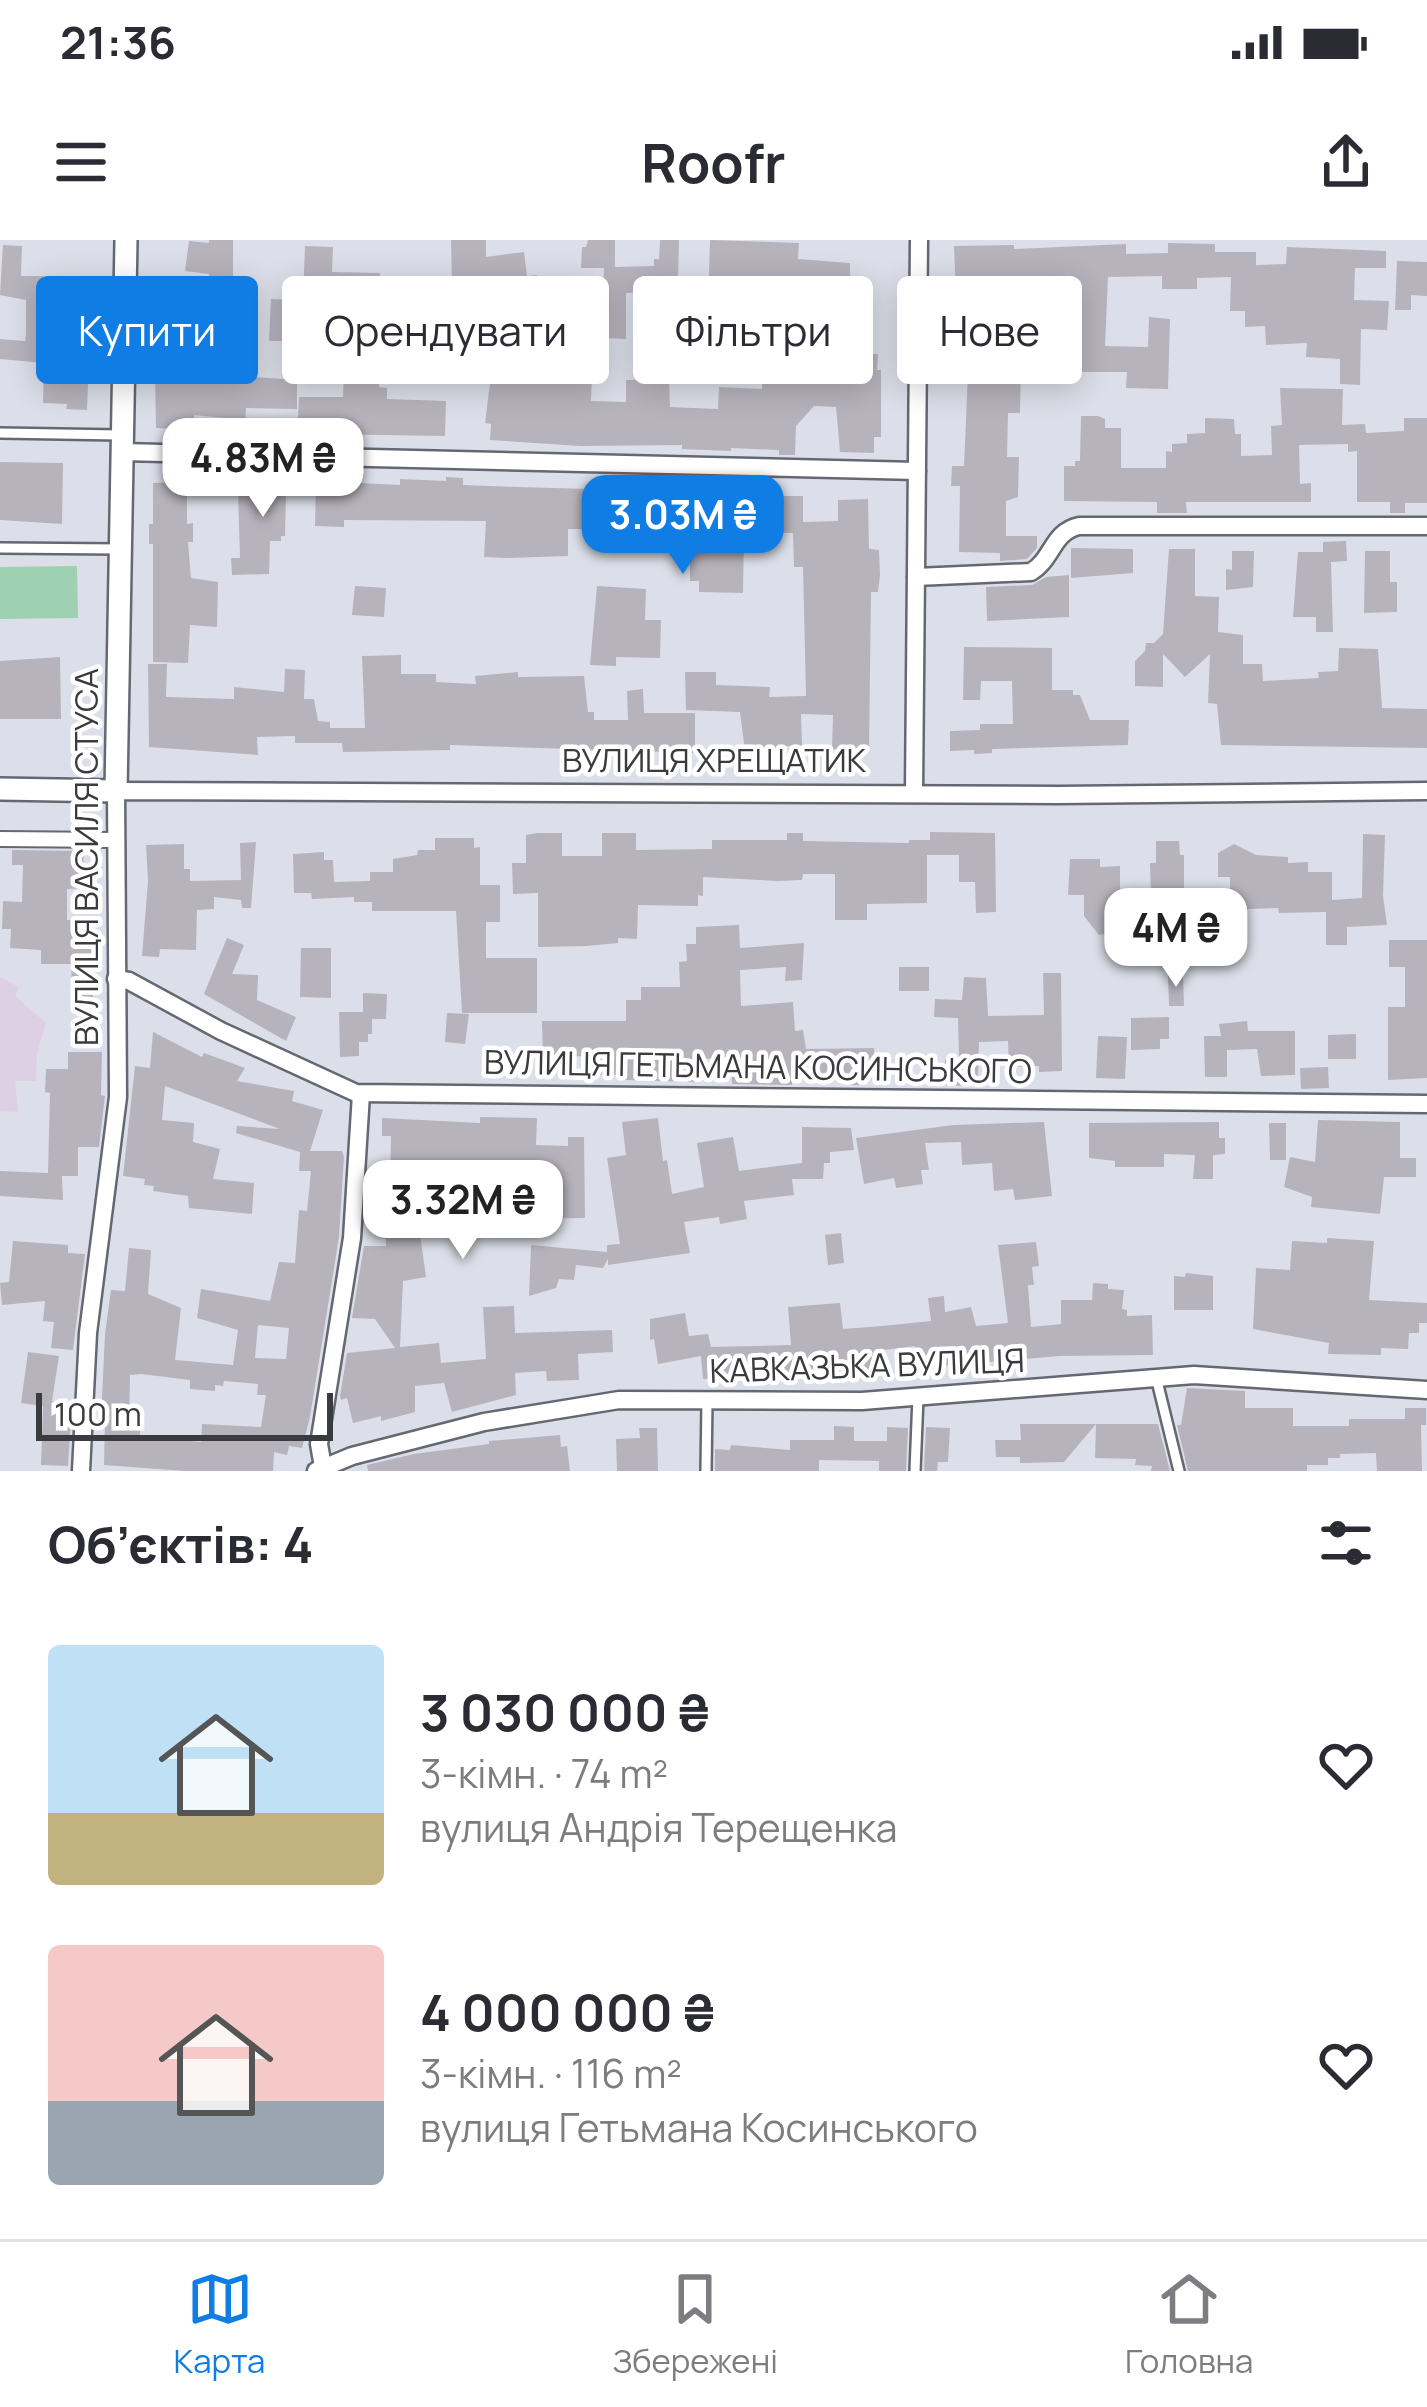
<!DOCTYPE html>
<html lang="uk">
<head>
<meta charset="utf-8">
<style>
  :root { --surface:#fff; --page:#f7f7f7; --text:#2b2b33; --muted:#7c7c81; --line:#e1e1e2; --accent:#107de5 }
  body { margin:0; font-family:Manrope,sans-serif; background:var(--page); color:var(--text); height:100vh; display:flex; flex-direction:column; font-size:45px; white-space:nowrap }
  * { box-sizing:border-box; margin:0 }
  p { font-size:39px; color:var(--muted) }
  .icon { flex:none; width:66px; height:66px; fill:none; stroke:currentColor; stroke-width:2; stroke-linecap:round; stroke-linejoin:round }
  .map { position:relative; height:1231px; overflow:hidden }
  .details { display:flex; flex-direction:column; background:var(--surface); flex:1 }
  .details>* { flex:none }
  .guide { position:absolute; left:36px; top:36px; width:1356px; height:108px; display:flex; gap:24px }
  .scale { position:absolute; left:36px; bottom:30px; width:297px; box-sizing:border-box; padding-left:12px; border:6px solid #3a3b3f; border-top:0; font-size:33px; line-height:42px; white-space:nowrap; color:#3a3b3f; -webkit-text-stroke:9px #fff; paint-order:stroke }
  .price { position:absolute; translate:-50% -102px; padding:0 27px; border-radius:24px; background:#fff; color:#222; font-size:39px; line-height:78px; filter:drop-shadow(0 3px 6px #0008) }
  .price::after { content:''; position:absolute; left:50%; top:72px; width:36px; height:27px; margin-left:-18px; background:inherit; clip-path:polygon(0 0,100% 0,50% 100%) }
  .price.on { background:var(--accent); color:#fff }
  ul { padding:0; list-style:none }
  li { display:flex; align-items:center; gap:36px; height:300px; padding:0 48px }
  li span { display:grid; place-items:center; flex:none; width:336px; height:240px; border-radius:12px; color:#555 }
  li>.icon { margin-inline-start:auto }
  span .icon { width:144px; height:144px; fill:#fffc; stroke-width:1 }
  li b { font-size:51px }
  h2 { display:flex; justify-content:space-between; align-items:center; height:144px; padding:0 48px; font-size:51px }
  .tag { padding:0 42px; border-radius:12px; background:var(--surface); box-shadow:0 6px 30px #0003; font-size:42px; line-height:108px }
  .tag.on { background:var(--accent); color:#fff }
  .status { display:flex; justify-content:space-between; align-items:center; height:84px; padding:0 60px; background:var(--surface); direction:ltr }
  .status svg { height:33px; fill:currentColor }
  header { display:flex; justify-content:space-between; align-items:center; height:156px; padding:0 48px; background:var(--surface); font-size:54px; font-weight:700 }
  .menu { display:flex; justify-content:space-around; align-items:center; height:168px; border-top:3px solid var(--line); background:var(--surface); font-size:33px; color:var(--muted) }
  .menu a { display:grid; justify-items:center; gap:6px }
  .menu .on { color:var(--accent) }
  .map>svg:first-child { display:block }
</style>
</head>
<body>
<div class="status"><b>21:36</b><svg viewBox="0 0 49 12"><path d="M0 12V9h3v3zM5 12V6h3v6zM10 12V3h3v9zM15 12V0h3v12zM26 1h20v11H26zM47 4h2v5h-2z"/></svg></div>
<header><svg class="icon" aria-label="menu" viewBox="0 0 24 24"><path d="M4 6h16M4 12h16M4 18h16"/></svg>Roofr<svg class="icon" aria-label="share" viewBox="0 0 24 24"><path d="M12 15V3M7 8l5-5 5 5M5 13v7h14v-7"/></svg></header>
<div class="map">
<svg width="1427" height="1231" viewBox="0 0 1427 1231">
  <rect width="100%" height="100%" fill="#dcdfe9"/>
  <polygon fill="#ddd0e4" points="0,737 19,747 15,756 46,783 37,813 36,841 15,841 18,872 0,871"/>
  <polygon fill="#9ed0b2" points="77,326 78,378 0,379 0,327"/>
  <g fill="#b7b3bd" fill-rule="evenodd">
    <polygon points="209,0 233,0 233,78 209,78 209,34 185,31 189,1 209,3"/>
    <polygon points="451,0 486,0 486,17 524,12 527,36 537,35 538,51 530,51 529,104 501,105 501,68 450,68 451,108 409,107 410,79 362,78 361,133 379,136 379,147 387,148 387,159 446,161 445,196 321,194 320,198 297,197 299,157 343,157 344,126 332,126 332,106 316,106 316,91 332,91 332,62 303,60 305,6 333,7 332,32 380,33 379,44 452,46"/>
    <polygon points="588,0 615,0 615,27 654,26 654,19 659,19 660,0 679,0 678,44 646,43 647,52 626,53 626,99 601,98 604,28 581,28 582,7 586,7"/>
    <polygon points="710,0 799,3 798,19 850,23 850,46 860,46 860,65 851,65 849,113 878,114 877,130 881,130 881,197 874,197 874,213 840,212 836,167 814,166 796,186 795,215 779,215 779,210 731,208 731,211 682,209 682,205 580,206 490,200 491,184 485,183 491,135 592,137 591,161 626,162 626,140 669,139 670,167 718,169 719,147 762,149 762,129 821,131 821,97 812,97 813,40 760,39 762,73 724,75 724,94 716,94 716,110 696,109 697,64 708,64"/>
    <polygon points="1168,3 1215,4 1215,12 1256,12 1256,25 1286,24 1287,7 1386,11 1386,28 1355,28 1354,60 1389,61 1387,90 1361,89 1360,145 1340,144 1340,119 1306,117 1307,103 1266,105 1265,86 1245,87 1245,71 1230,71 1231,37 1197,38 1197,49 1162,49 1162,36 1108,37 1105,106 1148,107 1149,77 1170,79 1168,149 1126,148 1127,132 1076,132 1076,124 1030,127 1033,77 995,77 994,118 1021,119 1020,173 1008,173 1007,217 1019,217 1018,257 1006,261 1006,296 1037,296 1037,308 1027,319 1000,321 1000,313 959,312 960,246 951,246 952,226 964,226 969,109 958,109 954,6 1014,5 1014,9 1126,4 1126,14 1168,13"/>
    <polygon points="3,5 22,6 21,36 43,36 43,44 92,45 87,170 66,169 67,164 43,163 44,123 0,119 0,99 25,101 26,95 26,60 0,55"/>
    <polygon points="1397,21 1427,22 1427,56 1411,55 1411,70 1395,70"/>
    <polygon points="271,59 296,60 295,101 269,101"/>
    <polygon points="154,78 214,79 212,134 297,140 297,169 246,168 245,195 225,195 225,178 194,175 194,195 178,194 178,189 156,188"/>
    <polygon points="1280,148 1343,149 1342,185 1365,184 1366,193 1404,191 1404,178 1427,178 1427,263 1405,263 1405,273 1390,273 1390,262 1357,262 1357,211 1348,212 1348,204 1299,205 1300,244 1311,243 1311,262 1186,262 1187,273 1157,273 1157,262 1064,261 1064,226 1075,226 1075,221 1080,221 1081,176 1098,176 1105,179 1105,188 1121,188 1121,228 1166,228 1166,211 1172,212 1172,204 1187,203 1187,194 1205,193 1205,178 1234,179 1235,194 1241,194 1241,216 1272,215 1271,186 1282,185"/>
    <polygon points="0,222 63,223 62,284 0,280"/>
    <polygon points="245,236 308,236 308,252 286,252 285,296 281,296 281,301 270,301 269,334 232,335 231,318 240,318 238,250 245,250"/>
    <polygon points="446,237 463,238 463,245 518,247 659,251 659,244 679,245 677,284 710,285 710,273 746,274 746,256 803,256 803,282 838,281 838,260 868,259 869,309 879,310 880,335 878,352 871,352 869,512 832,509 833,475 801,474 802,506 785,506 785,513 765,513 745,511 740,472 686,470 685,432 716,432 716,445 770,447 769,457 806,456 803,327 794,327 793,293 744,292 743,353 699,352 699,341 690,341 690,318 670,316 671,291 624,290 624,303 600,302 601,289 568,289 568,316 506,318 484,317 486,281 344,280 344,287 315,286 316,241 400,245 400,239 446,241"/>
    <polygon points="187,242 187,284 193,283 193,302 188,302 191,338 218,342 217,387 190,385 188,423 153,422 153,304 149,304 149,284 153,284 153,243"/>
    <polygon points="1346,301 1347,321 1331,322 1333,392 1316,392 1316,377 1293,377 1298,312 1323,312 1323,302"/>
    <polygon points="1071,308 1133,309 1133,333 1071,338"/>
    <polygon points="1169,309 1195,309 1195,356 1219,357 1218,392 1243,395 1243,424 1262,424 1263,441 1319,438 1318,432 1338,431 1339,408 1378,409 1382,468 1427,469 1427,508 1221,505 1217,464 1208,463 1210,414 1185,437 1163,414 1163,447 1135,446 1135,421 1145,411 1146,403 1154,403 1163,394"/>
    <polygon points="1232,311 1254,311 1253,347 1226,350 1226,329 1232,330"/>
    <polygon points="1365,311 1390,311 1390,342 1397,342 1397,372 1364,373"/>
    <polygon points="1069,335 1069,377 987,381 986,347 1032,345 1046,337"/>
    <polygon points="355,346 386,348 384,377 352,375"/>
    <polygon points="597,346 646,349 645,380 661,380 660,418 616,417 616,426 590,425"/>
    <polygon points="964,407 1052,408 1052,450 1073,450 1073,455 1080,455 1090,480 1129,480 1128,505 992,509 992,513 974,514 974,510 950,511 950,491 980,490 980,484 1013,484 1012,441 981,441 980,460 963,460"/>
    <polygon points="401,415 401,434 436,434 436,442 476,444 475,436 518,432 518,437 584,436 588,472 594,472 594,480 628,480 627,451 643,449 644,473 695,473 695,513 450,505 450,510 343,512 342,503 295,503 295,496 257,497 258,515 149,507 148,424 167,424 166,457 234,459 234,447 284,452 285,429 305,430 304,459 314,459 318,481 330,482 330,488 365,488 362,416"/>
    <polygon points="60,417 61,479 0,479 0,421"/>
    <polygon points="930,592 995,593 996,672 976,673 975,642 959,642 959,615 927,615 927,663 867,664 867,680 835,680 835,634 803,634 802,640 778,641 703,637 703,656 698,655 698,666 638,665 637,699 618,698 618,703 587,706 538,707 538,653 513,654 512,623 526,623 526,595 538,593 562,593 562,616 602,616 602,593 636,593 636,610 712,609 712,600 787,600 787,593 803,593 803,601 909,603 909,600 930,600"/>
    <polygon points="1363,594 1385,595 1383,656 1387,685 1347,687 1347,705 1326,705 1326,672 1279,673 1278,668 1247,669 1247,694 1231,693 1230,637 1218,637 1218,613 1234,604 1256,615 1288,617 1288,623 1308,622 1308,632 1332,632 1332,660 1362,658"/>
    <polygon points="435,598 474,598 474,608 480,607 480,645 500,645 500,682 486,682 486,718 537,718 537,773 462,773 456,671 372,671 372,662 354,662 354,657 312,659 311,653 294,653 293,614 324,612 324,620 333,620 334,642 370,641 370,632 393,632 393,619 417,615 418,610 435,610"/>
    <polygon points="1156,601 1179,601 1180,615 1184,615 1184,666 1120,670 1120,691 1099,695 1084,676 1084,655 1068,655 1070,619 1100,619 1100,627 1120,626 1120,655 1151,654 1150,623 1156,623"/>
    <polygon points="256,602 251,668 242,668 241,660 214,657 214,669 197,670 196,710 160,709 159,717 142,716 148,641 146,605 184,604 184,629 190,629 190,641 241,640 240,603"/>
    <polygon points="12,610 83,611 85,648 67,649 67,680 92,680 93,764 73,766 71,724 41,724 41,710 10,708 11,689 2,689 3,661 22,662 23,625 12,625"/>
    <polygon points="739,685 740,708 804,703 802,740 785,741 786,727 740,730 741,766 793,762 795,791 803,790 806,809 874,808 875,836 863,836 863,845 846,845 846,840 792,838 792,845 732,844 731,818 696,819 697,842 624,840 624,835 597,835 597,829 591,829 591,816 543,817 542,781 626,781 626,760 641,760 641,747 680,747 679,722 687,721 686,704 696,704 696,687"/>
    <polygon points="227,698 244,705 232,734 258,735 257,760 296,777 286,801 204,754"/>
    <polygon points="1389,700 1427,700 1427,838 1388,840 1388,767 1405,767 1405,727 1389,727"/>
    <polygon points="301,708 331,708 331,758 300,757"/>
    <rect x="899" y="727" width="30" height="24"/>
    <polygon points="1043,733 1061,733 1062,831 1039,832 1039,826 1009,827 1008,801 979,802 978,838 969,837 969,846 943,845 945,820 959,820 958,778 934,777 935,759 962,760 964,737 986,738 988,776 1044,775"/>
    <polygon points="1183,733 1184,766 1169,766 1168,734"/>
    <polygon points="363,753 387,754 386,779 372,779 372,794 368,794 368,802 359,802 359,816 340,817 339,772 363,772"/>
    <polygon points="447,773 469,774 465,804 445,802"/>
    <polygon points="1169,777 1169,799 1160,799 1160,809 1131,810 1131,778"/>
    <polygon points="1247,781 1248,791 1295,791 1295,835 1261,836 1257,809 1227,810 1227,837 1205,837 1204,796 1221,796 1219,784"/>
    <path d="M153,792L202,817L204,813L245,828L237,841L294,851L292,861L323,870L310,911H342L344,917L339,997L310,1177L302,1208L289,1206L287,1215L274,1212L273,1231H185L104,1225L105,1179H101L105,1094L111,1050L125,1051L129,1008L151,1010L148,1054L181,1068L175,1120L233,1125L238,1090L197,1078L201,1049L270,1061L279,1022L295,1023L299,970L307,971L311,931H299L300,912L236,893L237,886L280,889L165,846L162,880L194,883L193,902L220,909L213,939L254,943L252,974L189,968L188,956L153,951L154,946L144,945L145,939L123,936L135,826L150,828ZM258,1085L289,1088L286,1119L255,1118ZM141,1134L190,1140V1149L215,1151V1145L223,1146L224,1141L258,1144L257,1155H266L261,1187L202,1184L201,1202L140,1196V1184H129L130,1135Z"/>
    <polygon points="1356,794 1356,819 1328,819 1328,795"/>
    <polygon points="1098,796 1127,797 1125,839 1096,838"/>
    <polygon points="68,812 102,812 101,855 105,856 99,907 78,907 78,936 62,936 63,960 0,956 0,931 48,933 50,853 45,852 46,829 68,829"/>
    <polygon points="1328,827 1329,848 1301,849 1300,828"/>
    <polygon points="480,877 537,878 536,905 568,906 568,897 584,897 585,978 481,979 481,958 461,960 459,936 424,937 426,979 418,980 426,1037 403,1041 400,1107 439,1103 441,1123 486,1119 483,1067 514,1066 515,1093 612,1090 613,1112 578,1114 579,1140 547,1141 546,1131 515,1133 516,1155 452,1172 444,1143 415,1146 415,1172 381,1181 381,1176 353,1183 347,1158 341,1160 340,1156 347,1113 395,1108 375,1079 352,1078 364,1006 386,1006 384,948 390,948 391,896 382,896 382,878 480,883"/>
    <polygon points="658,878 663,921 667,920 672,954 704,947 697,903 733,897 739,931 802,923 802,887 851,888 854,910 830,912 830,923 824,923 823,939 792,939 794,955 744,961 747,979 720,984 719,977 684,982 690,1013 608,1025 608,1019 603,1028 576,1025 574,1040 559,1039 556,1048 529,1056 531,1005 607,1012 607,1005 620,1004 607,918 626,915 622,882"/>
    <polygon points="1318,880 1400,882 1400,918 1416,918 1416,937 1384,937 1380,974 1311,967 1312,957 1284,947 1290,917 1315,922"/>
    <polygon points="1044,882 1052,956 1015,960 1013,949 994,951 992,923 962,925 961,902 925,903 929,930 921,930 923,944 896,948 894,938 864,944 856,898 953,885"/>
    <polygon points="1219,882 1219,898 1225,898 1225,914 1213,915 1213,939 1193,939 1195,915 1164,914 1164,927 1115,927 1115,921 1089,918 1089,883"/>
    <polygon points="1269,883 1286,883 1286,920 1270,920"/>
    <polygon points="841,993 844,1023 828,1025 825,995"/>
    <polygon points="1327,998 1374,1001 1369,1060 1427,1063 1427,1083 1419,1083 1419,1093 1409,1093 1408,1109 1381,1108 1381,1115 1328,1114 1329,1103 1253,1089 1256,1028 1290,1030 1292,1001 1327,1003"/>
    <polygon points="13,1001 68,1005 68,1013 85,1014 73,1110 51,1108 54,1082 43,1081 45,1061 2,1065 0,1043 9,1042"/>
    <polygon points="1036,1002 1039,1026 1032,1027 1034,1045 1028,1045 1031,1087 1061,1084 1061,1060 1092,1060 1093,1043 1108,1044 1108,1049 1124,1050 1122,1069 1127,1070 1127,1076 1152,1075 1153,1115 1059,1116 917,1128 915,1106 876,1111 877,1130 792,1134 792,1138 760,1135 703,1139 701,1116 658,1124 654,1099 650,1100 650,1079 685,1073 689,1096 708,1094 711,1107 791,1105 788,1067 840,1063 843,1089 882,1086 931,1081 928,1058 944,1056 945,1072 971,1067 976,1086 1008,1083 998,1005"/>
    <polygon points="1186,1033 1213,1036 1213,1070 1174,1070 1174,1036 1185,1037"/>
    <polygon points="28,1112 59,1116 52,1161 72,1164 68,1226 41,1225 43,1166 21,1163"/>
    <polygon points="1187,1148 1245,1151 1245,1168 1293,1168 1293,1186 1349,1186 1349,1179 1405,1179 1405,1168 1426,1168 1426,1185 1421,1185 1422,1231 1377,1231 1376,1213 1340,1214 1340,1218 1328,1218 1328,1225 1307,1225 1307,1231 1188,1231 1177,1185 1181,1185"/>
    <polygon points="1020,1184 1158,1184 1170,1231 1151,1231 1152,1226 1135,1225 1136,1219 1095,1218 1096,1184 1064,1222 1020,1223 1020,1217 996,1217 995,1200 1021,1200"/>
    <polygon points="834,1186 854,1187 854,1201 887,1201 887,1187 908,1188 906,1231 879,1231 879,1221 819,1220 819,1231 715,1231 715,1209 730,1210 731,1205 790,1210 790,1200 834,1200"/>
    <polygon points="926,1187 950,1188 948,1222 938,1222 937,1231 924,1231"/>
    <polygon points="639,1188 657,1188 658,1231 617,1231 616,1199 640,1198"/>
    <polygon points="560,1195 561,1207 567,1206 570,1231 368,1231 367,1225 414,1214 489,1204 489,1201"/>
  </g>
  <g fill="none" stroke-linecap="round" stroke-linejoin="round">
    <defs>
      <g id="service">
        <polyline points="0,193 120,195"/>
        <polyline points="0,308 120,309"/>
        <polyline points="1156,1137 1179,1231"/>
        <polyline points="706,1231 707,1161"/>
        <polyline points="915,1231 918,1157"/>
      </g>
      <polyline id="pedestrian" points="0,599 115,600"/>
      <g id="minor">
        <polyline points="122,212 917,231"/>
        <path d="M916,337L1031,332C1053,319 1052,292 1079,286H1427"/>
        <polyline points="914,551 919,0"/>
        <polyline points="116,739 129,741 221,791 356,853 1427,864"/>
        <polyline points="323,1227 319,1204 352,998 361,854"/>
        <polyline points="81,1231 88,1093 118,857 116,551 1059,555 1427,551"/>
        <polyline points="316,1231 352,1216 484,1182 619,1160 862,1161 1194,1135 1427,1150"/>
      </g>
      <polyline id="tertiary" points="0,549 116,551 126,0"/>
    </defs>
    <use href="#service" stroke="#666871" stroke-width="14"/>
    <use href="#pedestrian" stroke="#666871" stroke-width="18"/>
    <use href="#minor" stroke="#666871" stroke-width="21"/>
    <use href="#tertiary" stroke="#666871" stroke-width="26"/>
    <use href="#service" stroke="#fff" stroke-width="9"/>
    <use href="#pedestrian" stroke="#fff" stroke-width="14"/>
    <use href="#minor" stroke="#fff" stroke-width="16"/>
    <use href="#tertiary" stroke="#fff" stroke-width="21"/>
  </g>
  <g text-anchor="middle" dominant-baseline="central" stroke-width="9" stroke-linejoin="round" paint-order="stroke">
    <g font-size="33" fill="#3a3b3f" stroke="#fff">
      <text x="714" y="519">ВУЛИЦЯ ХРЕЩАТИК</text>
      <text transform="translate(85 617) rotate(-90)">ВУЛИЦЯ ВАСИЛЯ СТУСА</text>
      <text transform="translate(758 826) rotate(1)">ВУЛИЦЯ ГЕТЬМАНА КОСИНСЬКОГО</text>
      <text transform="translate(867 1125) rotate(-2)">КАВКАЗЬКА ВУЛИЦЯ</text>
    </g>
  </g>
</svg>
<div class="scale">100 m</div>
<b class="price" style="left:263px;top:280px">4.83M ₴</b>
<b class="price on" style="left:683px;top:337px">3.03M ₴</b>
<b class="price" style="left:1176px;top:750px">4M ₴</b>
<b class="price" style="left:463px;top:1022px">3.32M ₴</b>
<div class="guide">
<a class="tag on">Купити</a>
<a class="tag">Орендувати</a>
<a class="tag">Фільтри</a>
<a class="tag">Нове</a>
</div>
</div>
<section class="details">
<h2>Об’єктів: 4<svg class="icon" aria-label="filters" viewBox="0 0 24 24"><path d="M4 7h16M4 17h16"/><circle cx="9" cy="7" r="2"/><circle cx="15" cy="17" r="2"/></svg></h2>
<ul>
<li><span style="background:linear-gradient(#bfe0f5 70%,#c2b280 0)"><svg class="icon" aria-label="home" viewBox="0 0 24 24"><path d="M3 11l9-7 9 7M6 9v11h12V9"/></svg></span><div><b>3 030 000 ₴</b><p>3-кімн. · 74 m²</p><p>вулиця Андрія Терещенка</p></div><svg class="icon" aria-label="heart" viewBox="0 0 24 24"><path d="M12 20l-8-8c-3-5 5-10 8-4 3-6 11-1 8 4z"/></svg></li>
<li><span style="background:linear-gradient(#f6c9c9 65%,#9aa5b1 0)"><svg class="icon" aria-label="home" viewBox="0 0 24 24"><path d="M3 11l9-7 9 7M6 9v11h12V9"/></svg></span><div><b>4 000 000 ₴</b><p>3-кімн. · 116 m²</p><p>вулиця Гетьмана Косинського</p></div><svg class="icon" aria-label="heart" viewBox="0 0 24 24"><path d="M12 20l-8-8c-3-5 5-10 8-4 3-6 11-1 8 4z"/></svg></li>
</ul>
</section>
<nav class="menu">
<a class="on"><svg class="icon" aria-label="map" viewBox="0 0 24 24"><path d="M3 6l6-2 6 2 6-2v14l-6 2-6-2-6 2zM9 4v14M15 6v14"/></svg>Карта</a>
<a><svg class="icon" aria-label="saved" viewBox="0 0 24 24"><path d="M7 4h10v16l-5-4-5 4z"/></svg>Збережені</a>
<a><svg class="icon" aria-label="home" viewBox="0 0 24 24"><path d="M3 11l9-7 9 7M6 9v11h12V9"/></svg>Головна</a>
</nav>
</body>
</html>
